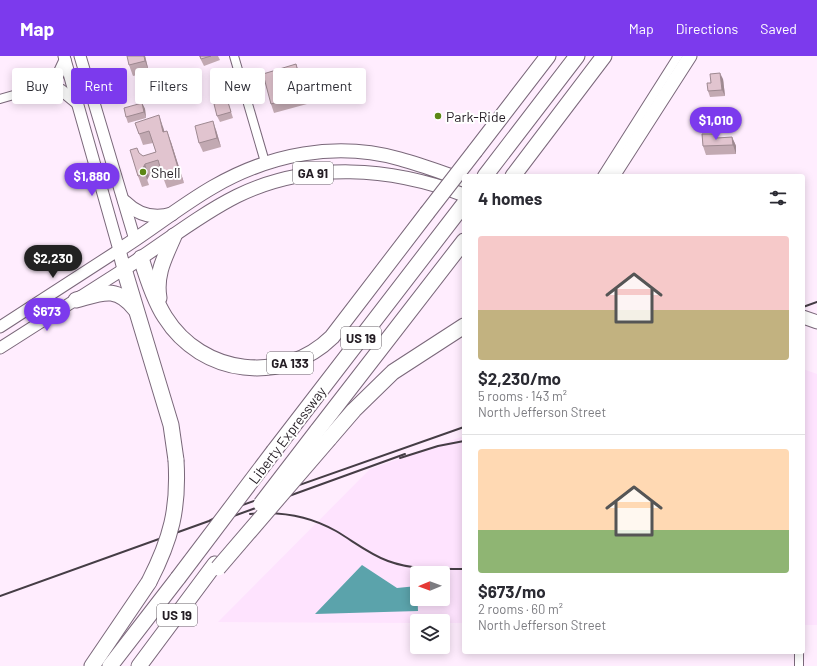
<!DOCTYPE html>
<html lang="en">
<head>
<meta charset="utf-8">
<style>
  :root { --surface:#fff; --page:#f2f2f3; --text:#2b2b33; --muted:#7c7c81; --line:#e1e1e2; --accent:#7c3aed }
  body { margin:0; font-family:Barlow,sans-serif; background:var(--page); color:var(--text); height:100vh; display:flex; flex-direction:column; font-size:15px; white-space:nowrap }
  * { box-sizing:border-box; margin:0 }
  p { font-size:13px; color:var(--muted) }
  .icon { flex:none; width:22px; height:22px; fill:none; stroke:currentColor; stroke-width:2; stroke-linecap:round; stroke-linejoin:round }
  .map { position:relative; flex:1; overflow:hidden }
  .drawer { position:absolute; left:462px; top:118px; width:343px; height:480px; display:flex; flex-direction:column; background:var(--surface); border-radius:4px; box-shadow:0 2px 10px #0003 }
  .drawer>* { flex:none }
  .banner { position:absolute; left:12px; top:12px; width:380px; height:36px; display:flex; gap:8px }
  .needle { width:26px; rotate:269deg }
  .tools { position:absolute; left:410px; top:510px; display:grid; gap:8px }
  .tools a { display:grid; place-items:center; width:40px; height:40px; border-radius:4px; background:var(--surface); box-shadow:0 2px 10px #0003; font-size:20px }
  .price { position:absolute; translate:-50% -34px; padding:0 9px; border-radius:14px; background:var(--accent); color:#fff; font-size:13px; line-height:26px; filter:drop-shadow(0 1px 2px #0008) }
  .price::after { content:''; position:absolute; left:50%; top:24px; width:12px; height:9px; margin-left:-6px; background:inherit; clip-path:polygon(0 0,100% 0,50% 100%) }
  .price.on { background:#222; color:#fff }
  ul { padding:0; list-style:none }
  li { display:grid; align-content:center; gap:8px; height:212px; padding:0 16px }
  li+li { border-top:1px solid var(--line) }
  li span { display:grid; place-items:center; height:124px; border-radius:4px; color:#555 }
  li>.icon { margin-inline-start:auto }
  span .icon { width:72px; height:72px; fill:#fffc; stroke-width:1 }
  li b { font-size:17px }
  h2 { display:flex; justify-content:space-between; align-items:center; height:48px; padding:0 16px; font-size:17px }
  .tag { padding:0 14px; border-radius:4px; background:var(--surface); box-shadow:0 2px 10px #0003; font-size:14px; line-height:36px }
  .tag.on { background:var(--accent); color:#fff }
  header { display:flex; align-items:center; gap:24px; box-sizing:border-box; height:56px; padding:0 20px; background:var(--accent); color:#fff }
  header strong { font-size:19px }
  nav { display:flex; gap:22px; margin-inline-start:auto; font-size:14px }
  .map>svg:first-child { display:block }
</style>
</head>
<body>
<header>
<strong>Map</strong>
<nav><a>Map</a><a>Directions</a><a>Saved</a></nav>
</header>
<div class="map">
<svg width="817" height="610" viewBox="0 0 817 610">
  <rect width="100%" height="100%" fill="#ffedfe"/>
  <g fill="#fee3fe" fill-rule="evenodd">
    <polygon points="803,313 817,318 817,569 803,569"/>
    <path d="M464,380V567H443V565H417V567L218,566L370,413ZM417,517H443V543H417Z"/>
  </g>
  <polygon fill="#5ba3ab" points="362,509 397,532 417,530 418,555 315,558"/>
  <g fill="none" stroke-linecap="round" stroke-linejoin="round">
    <defs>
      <g id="street">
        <polyline points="234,0 265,106"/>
        <polyline points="0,43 45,30"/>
        <polyline points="602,120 678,0"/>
        <polyline points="799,596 799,610"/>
      </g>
      <g id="secondary">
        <polyline points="80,0 135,184"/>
        <polyline points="45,30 61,34 77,47"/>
        <polyline points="45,30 57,21 65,4"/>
        <polyline points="0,271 119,194 64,0"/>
        <polyline points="0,292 124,213"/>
      </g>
      <g id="primary">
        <polyline points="613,120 690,0"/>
        <path d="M464,124C443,117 422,109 400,103C336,85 270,98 213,131C180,150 151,174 119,194L124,213C162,189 197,160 237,140C309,105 391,111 464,139"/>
        <path d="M125,146C138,159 155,163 172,158"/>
        <polyline points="803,261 817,266"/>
      </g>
      <g id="highway">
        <polyline points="475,95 548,0"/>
        <polyline points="485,120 577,0"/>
        <polyline points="513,120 604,0"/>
        <path d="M141,202C147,222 154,244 165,261C202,320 283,329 332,281L427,157"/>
        <polyline points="124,213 171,369 176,404"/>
        <path d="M159,242C155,218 165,201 174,180"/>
        <path d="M76,244C102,237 116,229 135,253"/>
        <polyline points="317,375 464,185"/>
        <polyline points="329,383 354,354 393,316 464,270"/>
        <polyline points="274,395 464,148"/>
        <polyline points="92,610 149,526"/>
        <polyline points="110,610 178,522"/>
        <polyline points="139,610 215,508"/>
      </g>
    </defs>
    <use href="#street" stroke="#7a687a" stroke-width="10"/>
    <use href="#secondary" stroke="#7a687a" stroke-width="13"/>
    <use href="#primary" stroke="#7a687a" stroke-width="15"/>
    <use href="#highway" stroke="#7a687a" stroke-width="17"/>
    <use href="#street" stroke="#fff" stroke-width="8"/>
    <use href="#secondary" stroke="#fff" stroke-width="11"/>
    <use href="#primary" stroke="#fff" stroke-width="13"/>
    <use href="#highway" stroke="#fff" stroke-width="15"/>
    <g stroke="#453d45" stroke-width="2">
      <polyline points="803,251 817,246"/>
      <polyline points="400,402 438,390 464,385"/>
      <path d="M250,458C280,455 310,460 336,475C353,485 369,498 388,505C412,514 439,513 464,513"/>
      <polyline points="217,466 405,398"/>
      <polyline points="0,540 209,465 234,452 464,371"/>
    </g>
    <defs>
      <g id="highway-bridge">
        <polyline points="427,157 475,95"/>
        <polyline points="261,448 317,375"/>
        <polyline points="218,512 329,383"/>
        <polyline points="178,522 274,395"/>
        <path d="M149,526C171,483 179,453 176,404"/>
      </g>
    </defs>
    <use href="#highway-bridge" stroke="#7a687a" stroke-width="17" stroke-linecap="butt"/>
    <use href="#highway-bridge" stroke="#fff" stroke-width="15"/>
  </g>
  <g fill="#c2a9b2">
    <polygon points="145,0 149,16 133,20 129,9"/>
    <polygon points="199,0 218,0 220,4 204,10"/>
    <polygon points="296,8 299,17 307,48 274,57 271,48"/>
    <polygon points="316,21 327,26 330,32 324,36 318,27"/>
    <polygon points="221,23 233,62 220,66 217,60 218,47"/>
    <polygon points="723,23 725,40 710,41 708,35 711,27"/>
    <polygon points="142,47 145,53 146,62 128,67 126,61"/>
    <polygon points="135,67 163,71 164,76 171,86 184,127 167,132 161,116 149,120 147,124 149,129 142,131 138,120 139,97 143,100 156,96 153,87 143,89"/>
    <polygon points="216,74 221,91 203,96 199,87"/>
    <polygon points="702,78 716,78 718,82 732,81 736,90 736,98 706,99 703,90"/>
  </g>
  <g fill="#9e8991">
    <polygon points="144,0 145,0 149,16 145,5"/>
    <polygon points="296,8 299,17 307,48 304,39"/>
    <polygon points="720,17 723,23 725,40 722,34"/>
    <polygon points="327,26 330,32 324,36 321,29"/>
    <polygon points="142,47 145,53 146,62 144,56"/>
    <polygon points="159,59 163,71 168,87 163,76"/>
    <polygon points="213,65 216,74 221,91 217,82"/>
    <polygon points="167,75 171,86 184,127 179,115"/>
    <polygon points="732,81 736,90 736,98 733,89"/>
    <polygon points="145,108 149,120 147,124 149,129 143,112"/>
  </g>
  <g fill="#e1c4cf" stroke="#9e8991">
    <polygon points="127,0 144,0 145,5 129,9"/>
    <polygon points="200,0 211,0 201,3"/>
    <polygon points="296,8 304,39 271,48 263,18"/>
    <polygon points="322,17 327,26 321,29 316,21"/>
    <polygon points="720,17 722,34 708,35 707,27 711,27 710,18"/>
    <polygon points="221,23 231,56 217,60 214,48 218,47 212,25"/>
    <polygon points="142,47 144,56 126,61 124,52"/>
    <polygon points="159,59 163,76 167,75 179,115 163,121 158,104 145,108 143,112 144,118 138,120 130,94 137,92 139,97 143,100 156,96 149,75 139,78 135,67"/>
    <polygon points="213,65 217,82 199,87 195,70"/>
    <polygon points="702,78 716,78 717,82 732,81 733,89 703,90"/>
  </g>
  <g fill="#5c8716" stroke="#fff" stroke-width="1.5">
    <circle cx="438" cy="60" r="4"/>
    <circle cx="143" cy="116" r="4"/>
  </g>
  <g text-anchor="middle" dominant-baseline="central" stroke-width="4" stroke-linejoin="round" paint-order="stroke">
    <g fill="#fff" stroke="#666166" stroke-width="1">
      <rect x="293" y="106" width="40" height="22" rx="3"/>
      <rect x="341" y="271" width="40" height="22" rx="3"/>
      <rect x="267" y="296" width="46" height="22" rx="3"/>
      <rect x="157" y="548" width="40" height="22" rx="3"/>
    </g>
    <g font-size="13" font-weight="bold" fill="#241d24">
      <text x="313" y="117">GA 91</text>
      <text x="361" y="282">US 19</text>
      <text x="290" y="307">GA 133</text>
      <text x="177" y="559">US 19</text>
    </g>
    <g font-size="14" fill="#241d24" stroke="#fff" text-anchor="start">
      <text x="446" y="60">Park-Ride</text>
      <text x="151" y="116">Shell</text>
    </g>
    <g font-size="14" fill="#241d24" stroke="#fff">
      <text transform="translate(287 379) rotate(-53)">Liberty Expressway</text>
    </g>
  </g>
</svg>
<div class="tools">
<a><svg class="needle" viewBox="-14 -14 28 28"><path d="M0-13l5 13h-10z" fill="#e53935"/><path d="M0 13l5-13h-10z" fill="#7c7c81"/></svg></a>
<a><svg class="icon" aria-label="layers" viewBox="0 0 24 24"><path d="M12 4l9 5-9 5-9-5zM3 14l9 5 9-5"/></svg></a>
</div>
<b class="price" style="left:716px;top:85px">$1,010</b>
<b class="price" style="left:92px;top:141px">$1,880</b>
<b class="price on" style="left:53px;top:223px">$2,230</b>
<b class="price" style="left:47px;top:276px">$673</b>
<div class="banner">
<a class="tag">Buy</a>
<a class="tag on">Rent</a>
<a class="tag">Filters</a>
<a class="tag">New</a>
<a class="tag">Apartment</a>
</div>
<section class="drawer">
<h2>4 homes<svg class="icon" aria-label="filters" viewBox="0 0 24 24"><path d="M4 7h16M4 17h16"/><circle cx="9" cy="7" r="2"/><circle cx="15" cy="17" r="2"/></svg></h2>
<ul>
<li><span style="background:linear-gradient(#f6c9c9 60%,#c2b280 0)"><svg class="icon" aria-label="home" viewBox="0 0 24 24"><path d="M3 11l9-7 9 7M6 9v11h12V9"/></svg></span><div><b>$2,230/mo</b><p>5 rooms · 143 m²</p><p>North Jefferson Street</p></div></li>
<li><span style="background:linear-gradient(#ffd9b3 65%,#8fb573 0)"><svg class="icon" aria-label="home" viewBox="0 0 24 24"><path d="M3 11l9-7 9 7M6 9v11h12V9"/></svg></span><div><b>$673/mo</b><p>2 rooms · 60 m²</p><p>North Jefferson Street</p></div></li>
</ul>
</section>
</div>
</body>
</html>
